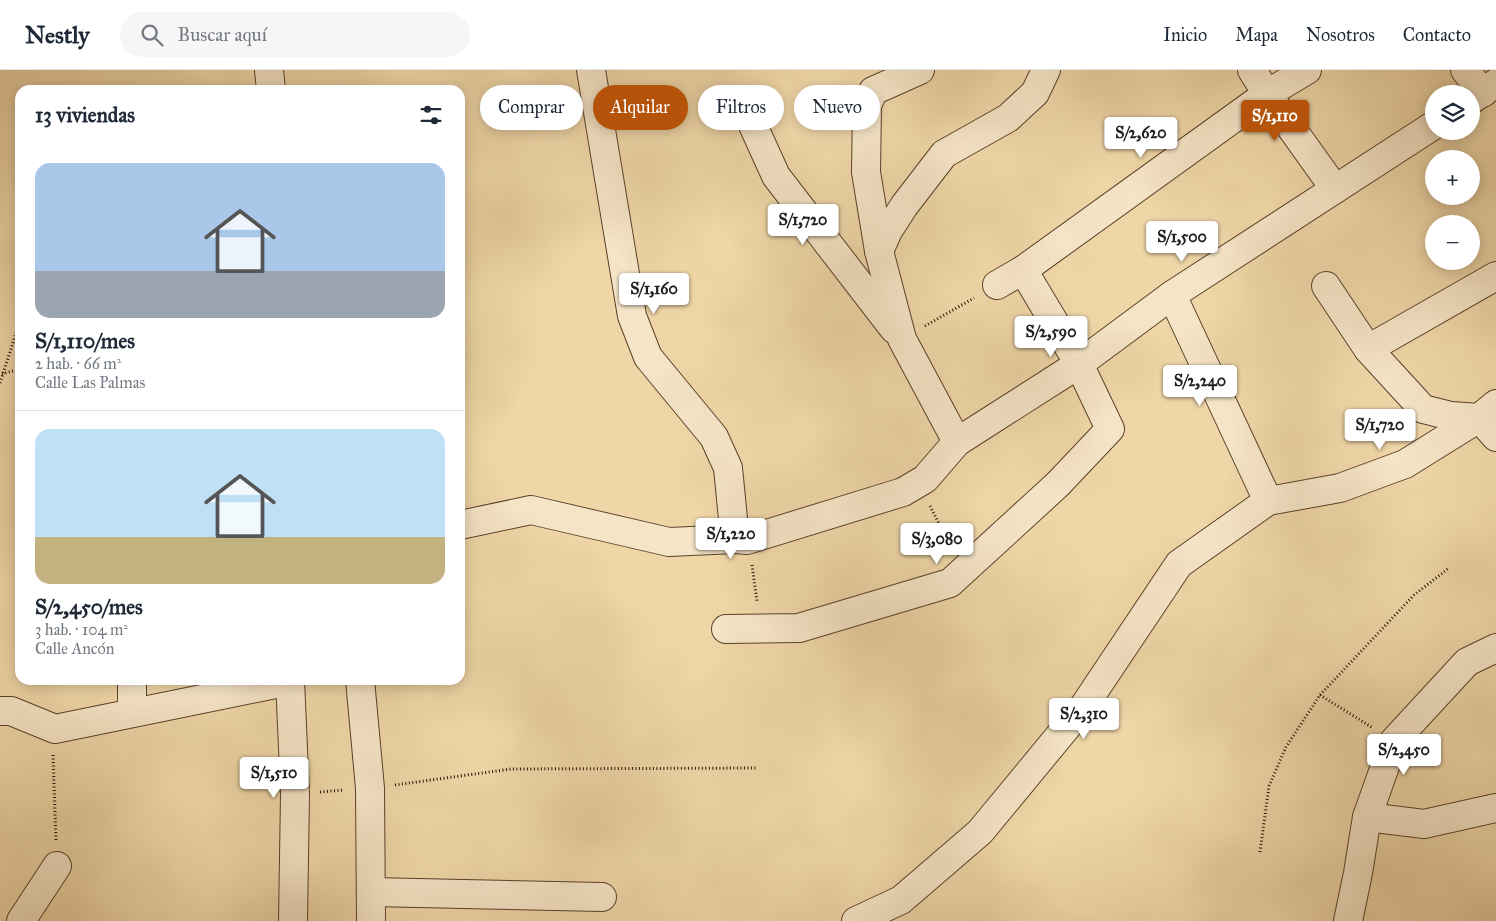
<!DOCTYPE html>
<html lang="es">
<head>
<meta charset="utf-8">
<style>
  :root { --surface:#fff; --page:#f6f6f7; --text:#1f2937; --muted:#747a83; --line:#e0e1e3; --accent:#b45309 }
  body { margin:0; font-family:"IM FELL Great Primer",serif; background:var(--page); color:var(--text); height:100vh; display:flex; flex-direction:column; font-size:19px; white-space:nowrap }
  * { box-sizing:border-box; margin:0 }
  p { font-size:16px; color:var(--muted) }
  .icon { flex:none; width:28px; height:28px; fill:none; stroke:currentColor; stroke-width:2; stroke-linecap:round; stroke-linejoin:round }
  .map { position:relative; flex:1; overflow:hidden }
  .side { position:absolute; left:15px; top:15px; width:450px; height:600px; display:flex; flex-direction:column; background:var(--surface); border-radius:15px; box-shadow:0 2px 12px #0003 }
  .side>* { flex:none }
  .hud { position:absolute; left:480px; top:15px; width:475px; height:45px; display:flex; gap:10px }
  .controls { position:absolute; left:1425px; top:15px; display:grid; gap:10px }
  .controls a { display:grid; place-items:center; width:55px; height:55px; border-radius:50%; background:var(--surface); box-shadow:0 2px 12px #0003; font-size:25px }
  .price { position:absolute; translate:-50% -42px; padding:0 11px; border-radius:5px; background:#fff; color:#222; font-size:16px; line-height:32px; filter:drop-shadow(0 1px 2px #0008) }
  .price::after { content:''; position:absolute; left:50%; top:30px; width:15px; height:11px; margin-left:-8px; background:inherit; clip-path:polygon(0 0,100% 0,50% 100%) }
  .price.selected { background:var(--accent); color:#fff }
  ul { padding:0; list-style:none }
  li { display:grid; align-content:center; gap:10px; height:265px; padding:0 20px }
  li+li { border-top:1px solid var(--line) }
  li span { display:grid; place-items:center; height:155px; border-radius:15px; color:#555 }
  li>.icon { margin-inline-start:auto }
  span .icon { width:90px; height:90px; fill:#fffc; stroke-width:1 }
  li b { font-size:21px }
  h2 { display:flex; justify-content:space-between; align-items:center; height:60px; padding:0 20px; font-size:21px }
  .tag { padding:0 18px; border-radius:22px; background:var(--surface); box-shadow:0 2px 12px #0003; font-size:18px; line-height:45px }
  .tag.selected { background:var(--accent); color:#fff }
  header { display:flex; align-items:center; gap:30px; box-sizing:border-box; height:70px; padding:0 25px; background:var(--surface); border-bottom:1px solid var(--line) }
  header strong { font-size:24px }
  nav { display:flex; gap:28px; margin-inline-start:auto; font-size:18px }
  .search { width:350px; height:45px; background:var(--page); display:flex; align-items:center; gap:12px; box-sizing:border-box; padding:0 18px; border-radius:28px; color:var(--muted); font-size:19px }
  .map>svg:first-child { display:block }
</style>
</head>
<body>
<header>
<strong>Nestly</strong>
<div class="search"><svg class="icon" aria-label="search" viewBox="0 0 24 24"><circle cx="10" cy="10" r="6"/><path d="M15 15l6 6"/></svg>Buscar aquí</div>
<nav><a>Inicio</a><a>Mapa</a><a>Nosotros</a><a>Contacto</a></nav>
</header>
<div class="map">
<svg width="1496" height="851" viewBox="0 0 1496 851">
  <rect width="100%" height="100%" fill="#efd6a7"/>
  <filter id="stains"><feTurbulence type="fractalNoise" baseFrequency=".004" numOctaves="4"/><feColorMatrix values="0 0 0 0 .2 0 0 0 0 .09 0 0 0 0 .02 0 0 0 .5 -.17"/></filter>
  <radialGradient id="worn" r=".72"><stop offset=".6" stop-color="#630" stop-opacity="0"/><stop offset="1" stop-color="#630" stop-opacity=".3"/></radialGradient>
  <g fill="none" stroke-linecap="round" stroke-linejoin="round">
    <defs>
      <g id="street">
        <polyline points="269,0 271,20"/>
        <polyline points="591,0 632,246 648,287 714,367 728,398 735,469"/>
        <polyline points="920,0 873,21 867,36 866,102 879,181 902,269 957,372"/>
        <polyline points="1252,0 1267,24 1335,119"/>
        <polyline points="1465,0 1483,23"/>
        <polyline points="1471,30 1496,13"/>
        <polyline points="752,53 776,106 894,259"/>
        <polyline points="879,181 888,161 904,136 944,84 1008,48 1035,23 1046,0"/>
        <polyline points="997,215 1023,200 1267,24 1307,0"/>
        <polyline points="1326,216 1368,279 1423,339 1451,346 1479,348 1496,367"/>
        <polyline points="1172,225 1268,431"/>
        <polyline points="1368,279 1496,206"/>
        <polyline points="460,455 531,440 669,472 735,469 747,470 903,422 925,409 957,372 1079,294 1172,225 1434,55"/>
        <polyline points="726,559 799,558 950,513 1058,414 1110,359 1079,294 1023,200"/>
        <polyline points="132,610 132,643"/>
        <polyline points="290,610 295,724 293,851"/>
        <polyline points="360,610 370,718 371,851"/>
        <polyline points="0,641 11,641 55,659 290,611"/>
        <polyline points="1367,747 1424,754 1496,738"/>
        <polyline points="371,822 602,827"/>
        <polyline points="21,851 57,796"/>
        <polyline points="856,851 901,830 980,762 1084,636 1179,494 1268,431 1340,418 1405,394 1479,348 1496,334"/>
        <polyline points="1348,851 1358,803 1367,747 1394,671 1467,592 1496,578"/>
      </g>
    </defs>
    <use href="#street" stroke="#5a412a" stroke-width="30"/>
    <g stroke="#290f00" stroke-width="3" stroke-dasharray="1 2.5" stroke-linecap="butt">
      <polyline points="925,256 974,228"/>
      <polyline points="2,304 20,299"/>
      <polyline points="0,313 20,251"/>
      <polyline points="930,436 951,477"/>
      <polyline points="752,495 757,531"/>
      <polyline points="1320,625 1373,658"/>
      <polyline points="53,685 56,771"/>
      <polyline points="395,715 511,699 757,698"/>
      <polyline points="320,722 344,720"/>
      <polyline points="1260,782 1269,716 1286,677 1320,625 1414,525 1449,498"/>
    </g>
    <use href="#street" stroke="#f5e4c6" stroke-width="28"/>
  </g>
  <rect width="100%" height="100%" filter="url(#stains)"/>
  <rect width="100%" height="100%" fill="url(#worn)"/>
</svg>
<div class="controls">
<a><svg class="icon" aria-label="layers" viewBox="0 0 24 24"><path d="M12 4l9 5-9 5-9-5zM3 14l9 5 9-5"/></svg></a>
<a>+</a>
<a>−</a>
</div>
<b class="price selected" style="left:1275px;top:72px">S/1,110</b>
<b class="price" style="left:1141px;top:89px">S/2,620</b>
<b class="price" style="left:803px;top:176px">S/1,720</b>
<b class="price" style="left:1182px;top:193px">S/1,500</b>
<b class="price" style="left:654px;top:245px">S/1,160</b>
<b class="price" style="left:1051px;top:288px">S/2,590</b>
<b class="price" style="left:1200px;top:337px">S/2,240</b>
<b class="price" style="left:1380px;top:381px">S/1,720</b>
<b class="price" style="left:731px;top:490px">S/1,220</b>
<b class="price" style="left:937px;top:495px">S/3,080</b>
<b class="price" style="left:1084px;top:670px">S/2,310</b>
<b class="price" style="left:1404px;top:706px">S/2,450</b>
<b class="price" style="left:274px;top:729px">S/1,510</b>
<div class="hud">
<a class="tag">Comprar</a>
<a class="tag selected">Alquilar</a>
<a class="tag">Filtros</a>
<a class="tag">Nuevo</a>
</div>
<section class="side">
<h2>13 viviendas<svg class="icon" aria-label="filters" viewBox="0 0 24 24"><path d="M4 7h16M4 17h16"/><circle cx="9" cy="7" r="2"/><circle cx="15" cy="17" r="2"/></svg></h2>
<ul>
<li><span style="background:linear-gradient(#a9c7e8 70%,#9aa5b1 0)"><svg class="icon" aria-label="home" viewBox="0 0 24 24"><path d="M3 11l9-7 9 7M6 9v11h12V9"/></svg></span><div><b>S/1,110/mes</b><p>2 hab. · 66 m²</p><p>Calle Las Palmas</p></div></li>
<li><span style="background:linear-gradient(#bfe0f5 70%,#c2b280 0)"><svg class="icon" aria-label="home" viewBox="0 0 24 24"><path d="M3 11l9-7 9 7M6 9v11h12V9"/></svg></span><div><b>S/2,450/mes</b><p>3 hab. · 104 m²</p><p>Calle Ancón</p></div></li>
</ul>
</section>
</div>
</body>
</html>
